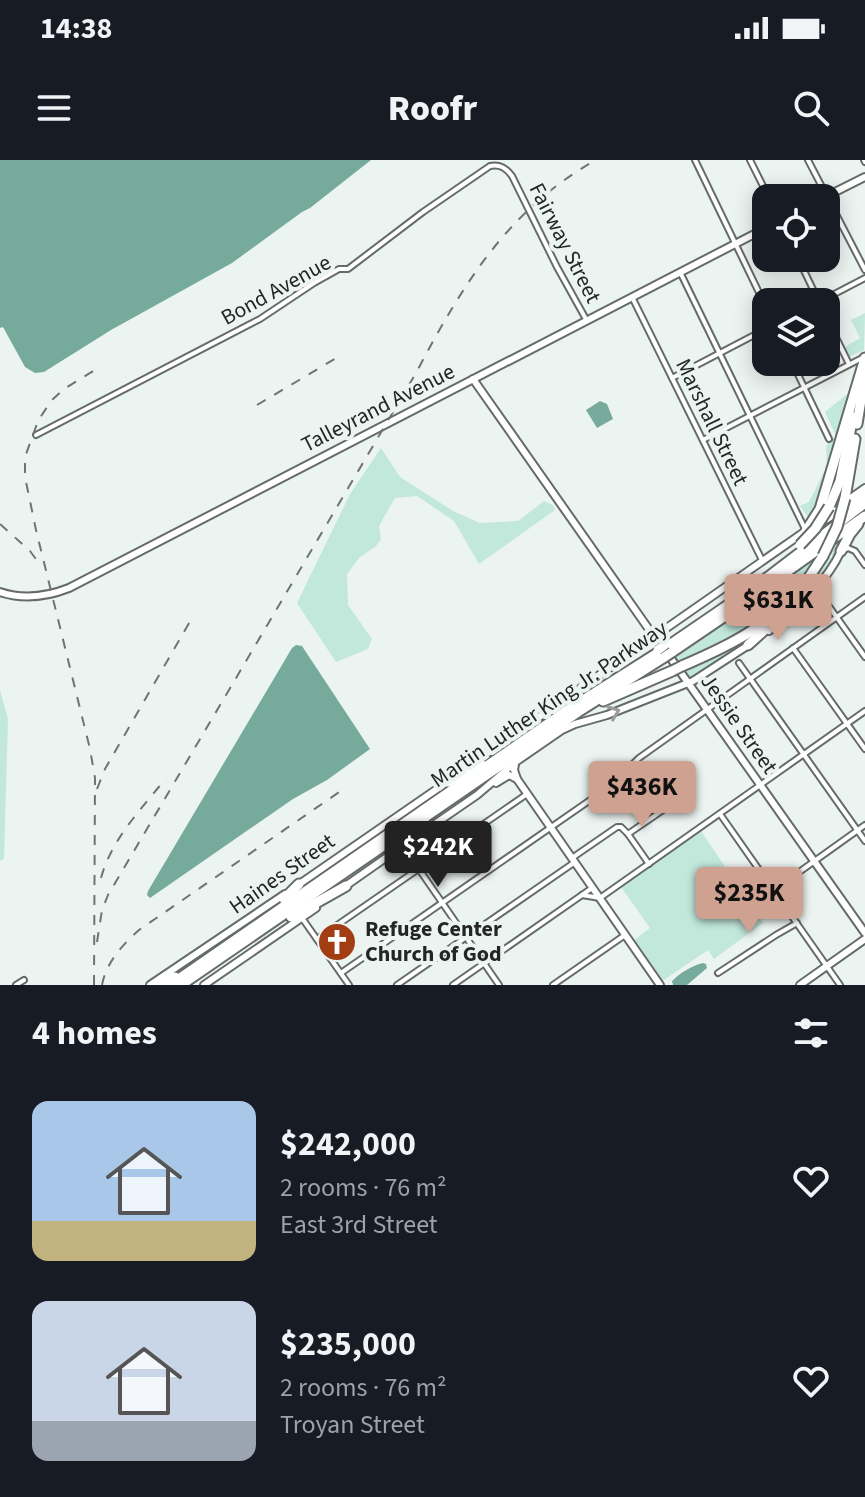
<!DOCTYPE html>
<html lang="en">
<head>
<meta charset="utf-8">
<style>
  :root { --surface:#171b24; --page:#242831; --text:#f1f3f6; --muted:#9ea1a6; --accent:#cea190 }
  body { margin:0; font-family:"Source Sans 3",sans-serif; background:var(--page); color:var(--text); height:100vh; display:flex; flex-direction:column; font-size:30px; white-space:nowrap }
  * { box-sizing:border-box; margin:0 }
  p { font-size:26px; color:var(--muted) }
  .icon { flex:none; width:44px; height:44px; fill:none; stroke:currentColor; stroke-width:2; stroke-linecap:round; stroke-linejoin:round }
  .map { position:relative; height:825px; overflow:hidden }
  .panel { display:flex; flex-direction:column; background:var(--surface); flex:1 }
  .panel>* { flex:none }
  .tools { position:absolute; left:752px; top:24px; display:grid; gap:16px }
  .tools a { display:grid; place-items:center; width:88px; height:88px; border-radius:16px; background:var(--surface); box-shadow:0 4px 20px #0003; font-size:40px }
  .price { position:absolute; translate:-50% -68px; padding:0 18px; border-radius:8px; background:var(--accent); color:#111; font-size:26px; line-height:52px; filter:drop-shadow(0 2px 4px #0008) }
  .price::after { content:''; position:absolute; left:50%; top:48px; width:24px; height:18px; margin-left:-12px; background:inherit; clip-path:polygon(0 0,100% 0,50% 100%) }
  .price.current { background:#222; color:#fff }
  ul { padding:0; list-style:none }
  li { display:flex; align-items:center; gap:24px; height:200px; padding:0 32px }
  li span { display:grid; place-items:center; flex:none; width:224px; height:160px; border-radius:16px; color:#555 }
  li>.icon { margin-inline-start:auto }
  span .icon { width:96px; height:96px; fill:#fffc; stroke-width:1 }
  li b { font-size:34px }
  h2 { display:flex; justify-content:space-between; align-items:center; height:96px; padding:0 32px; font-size:34px }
  .status { display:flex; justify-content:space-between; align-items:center; height:56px; padding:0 40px; background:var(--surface); direction:ltr }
  .status svg { height:22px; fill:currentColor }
  header { display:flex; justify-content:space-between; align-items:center; height:104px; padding:0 32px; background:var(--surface); font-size:36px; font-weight:800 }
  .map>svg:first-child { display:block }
</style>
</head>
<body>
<div class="status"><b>14:38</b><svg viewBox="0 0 49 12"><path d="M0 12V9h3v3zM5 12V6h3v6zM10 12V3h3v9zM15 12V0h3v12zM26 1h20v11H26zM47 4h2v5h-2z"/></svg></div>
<header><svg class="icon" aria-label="menu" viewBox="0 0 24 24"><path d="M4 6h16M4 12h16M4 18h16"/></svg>Roofr<svg class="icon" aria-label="search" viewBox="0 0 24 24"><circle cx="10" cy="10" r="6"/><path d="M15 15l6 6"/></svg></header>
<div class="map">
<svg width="865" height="825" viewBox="0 0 865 825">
  <rect width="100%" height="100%" fill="#ecf4f1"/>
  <g fill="#c2e8dc">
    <polygon points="865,153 864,190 849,197 845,187 860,178 851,160"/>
    <path d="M851,231C840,271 831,323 808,357L800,346L809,342L827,306L826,286L836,276L825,252Z"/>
    <polygon points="381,288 400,317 453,351 480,363 518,361 544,341 553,345 555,350 479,404 454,361 417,336 395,338 379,366 381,379 376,386 359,398 347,414 348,445 372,479 368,489 336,502 297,443 350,334"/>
    <path d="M846,373C834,406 818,426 791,447L826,399L833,397L830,392L821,395L815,399L816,404L800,427L752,470L680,504L674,495Z"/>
    <polygon points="751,478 693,519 689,518 684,509 729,490"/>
    <polygon points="0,530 8,559 4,699 0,701"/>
    <polygon points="701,671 763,763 714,799 708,790 661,822 633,781 650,768 621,727"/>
  </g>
  <g fill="#76ab9c">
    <polygon points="0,0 371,0 310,48 302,52 232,103 111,170 44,212 35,213 25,207 3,167 0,168"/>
    <polygon points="600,241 607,244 613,259 597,268 586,250"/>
    <polygon points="296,485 302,486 370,589 327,620 293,639 150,738 147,735 148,731 292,488"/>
    <polygon points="644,611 651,617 654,625 639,636 631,625"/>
    <path d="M703,803L706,804L707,808L687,825H673L672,821C680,813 691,806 703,803Z"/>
  </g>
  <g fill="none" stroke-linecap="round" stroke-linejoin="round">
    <defs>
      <g id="minor">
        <polyline points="695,0 766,147"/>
        <polyline points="750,0 769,38"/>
        <polyline points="808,0 865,110"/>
        <polyline points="864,0 865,2"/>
        <polyline points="798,98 819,142"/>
        <polyline points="680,112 805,369"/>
        <polyline points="632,137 762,400"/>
        <polyline points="819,142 865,118"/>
        <polyline points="826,157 849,204"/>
        <polyline points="792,202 829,279"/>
        <polyline points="672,218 766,169"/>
        <path d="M36,275L260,159L314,123L339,109H348L423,52L490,6C500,4 506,8 512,16L557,107L587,161"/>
        <polyline points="703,280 864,197"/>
        <polyline points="844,390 848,388 855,391 865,405"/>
        <polyline points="828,445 865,497"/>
        <polyline points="793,488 865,589"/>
        <polyline points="739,503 865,681"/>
        <polyline points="720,654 840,825"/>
        <polyline points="628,674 679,639"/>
        <polyline points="403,686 499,825"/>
        <polyline points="572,698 617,667 621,667 628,674 649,704"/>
        <polyline points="774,730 865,665"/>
        <polyline points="582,735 600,738 865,551"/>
        <polyline points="302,758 349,825"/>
        <polyline points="317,779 527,634"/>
        <polyline points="341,813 609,627 639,598 865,437"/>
        <polyline points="718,813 776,775 797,763"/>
        <polyline points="16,825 24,820"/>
        <polyline points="397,825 575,702"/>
        <polyline points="453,825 592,728"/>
        <polyline points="553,825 625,775"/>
      </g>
      <g id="tertiary">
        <polyline points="823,38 865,17"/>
        <polyline points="473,219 655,478"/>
        <polyline points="845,342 865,328"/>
        <path d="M0,432C24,440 46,437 69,428L766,68"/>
        <path d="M769,471C796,448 826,424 841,391"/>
        <polyline points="667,493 865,773"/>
        <polyline points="515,604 514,610 517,619 660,825"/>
        <polyline points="469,606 807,370"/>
        <polyline points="496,623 509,615 517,619"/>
        <polyline points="416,677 477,635 517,601 562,570 575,564 607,555 693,521 750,484"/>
        <polyline points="298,725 450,620"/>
        <polyline points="344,727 404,685"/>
        <polyline points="150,825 285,734"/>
        <polyline points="204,825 316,748"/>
        <polyline points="800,825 865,779"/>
      </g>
      <g id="motorway">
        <polyline points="857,264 865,216"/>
        <polyline points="845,338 855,279"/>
        <polyline points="829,347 840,321 853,257"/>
        <polyline points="824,359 865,335"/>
        <polyline points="806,371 820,349 865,198"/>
        <polyline points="841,391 850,374 858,364"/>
        <polyline points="798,434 823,396"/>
        <polyline points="748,485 769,466"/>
        <polyline points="668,486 763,421 865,343"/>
        <polyline points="672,492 725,456 865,356"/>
        <path d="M682,506C731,485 763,469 801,429"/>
        <polyline points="603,541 672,511"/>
        <polyline points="448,622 481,604"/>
        <polyline points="403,686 425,663"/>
        <polyline points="284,739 299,724"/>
        <polyline points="291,757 346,726"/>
        <polyline points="160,825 175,817"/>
        <polyline points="170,825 572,547 659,492"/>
        <polyline points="181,825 578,552 663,498"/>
      </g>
    </defs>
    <use href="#minor" stroke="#656b69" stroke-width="8"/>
    <use href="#tertiary" stroke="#656b69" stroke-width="10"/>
    <use href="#motorway" stroke="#656b69" stroke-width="13"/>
    <use href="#minor" stroke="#fff" stroke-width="4"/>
    <use href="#tertiary" stroke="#fff" stroke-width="6"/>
    <use href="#motorway" stroke="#fff" stroke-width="9"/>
    <g stroke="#6f7472" stroke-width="2" stroke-dasharray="10 10" stroke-linecap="butt">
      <polyline points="257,245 338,197"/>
      <polyline points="0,364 30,391 41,406"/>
      <polyline points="97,629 105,609 192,458"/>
      <path d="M101,718C112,678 141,650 166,618"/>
      <path d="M97,782L102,750L108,735L416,213C462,126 507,50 596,0"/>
      <polyline points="94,825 95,618 90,589 36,370 25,317 25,297 38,261 51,241 64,229 95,210"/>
      <path d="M102,825C106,803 122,785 139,770L345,628"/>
    </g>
    <defs>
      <g id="motorway-bridge">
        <polyline points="800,385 815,369 829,347"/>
        <polyline points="823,396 837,367 845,338"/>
        <polyline points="658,490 666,484"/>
        <polyline points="663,498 672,492"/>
        <polyline points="672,511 682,506"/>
      </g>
    </defs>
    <use href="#motorway-bridge" stroke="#656b69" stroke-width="13" stroke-linecap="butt"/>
    <use href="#motorway-bridge" stroke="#fff" stroke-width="9"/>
  </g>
  <defs><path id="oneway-chevron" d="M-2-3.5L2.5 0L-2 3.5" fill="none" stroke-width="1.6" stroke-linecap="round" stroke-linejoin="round" transform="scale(2)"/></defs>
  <use stroke="#9c9d9d" href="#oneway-chevron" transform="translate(614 552) rotate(-21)"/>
  <defs>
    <symbol id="church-disc" viewBox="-11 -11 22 22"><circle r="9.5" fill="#a33d14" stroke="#ecf4f1"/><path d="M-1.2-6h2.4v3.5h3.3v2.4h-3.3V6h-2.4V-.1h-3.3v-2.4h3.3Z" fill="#fff"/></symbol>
  </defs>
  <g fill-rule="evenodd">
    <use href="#church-disc" x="315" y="760" width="44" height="44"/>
  </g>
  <g text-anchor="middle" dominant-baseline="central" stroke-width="8" stroke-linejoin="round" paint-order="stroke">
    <g font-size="22" fill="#232625" stroke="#ecf4f1">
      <text transform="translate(565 83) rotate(63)">Fairway Street</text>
      <text transform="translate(276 130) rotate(-29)">Bond Avenue</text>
      <text transform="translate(378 248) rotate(-27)">Talleyrand Avenue</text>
      <text transform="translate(712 262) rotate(64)">Marshall Street</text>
      <text transform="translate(549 544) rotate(-34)">Martin Luther King Jr. Parkway</text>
      <text transform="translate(739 564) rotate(55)">Jessie Street</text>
      <text transform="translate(282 714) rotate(-35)">Haines Street</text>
    </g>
    <g font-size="22" font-weight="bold" fill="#232625" stroke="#ecf4f1" text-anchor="start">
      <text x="365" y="769">Refuge Center<tspan x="365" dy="25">Church of God</tspan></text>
    </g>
  </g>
</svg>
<div class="tools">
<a><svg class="icon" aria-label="locate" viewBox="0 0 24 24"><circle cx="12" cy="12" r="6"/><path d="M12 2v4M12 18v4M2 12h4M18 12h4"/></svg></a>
<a><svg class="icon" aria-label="layers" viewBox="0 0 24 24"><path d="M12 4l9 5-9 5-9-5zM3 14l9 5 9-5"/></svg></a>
</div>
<b class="price" style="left:778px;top:482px">$631K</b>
<b class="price" style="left:642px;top:669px">$436K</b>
<b class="price current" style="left:438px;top:729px">$242K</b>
<b class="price" style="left:749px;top:775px">$235K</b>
</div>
<section class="panel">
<h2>4 homes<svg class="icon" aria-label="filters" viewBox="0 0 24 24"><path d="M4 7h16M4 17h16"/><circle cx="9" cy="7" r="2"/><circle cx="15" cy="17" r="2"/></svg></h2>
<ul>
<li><span style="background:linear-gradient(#a9c7e8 75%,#c2b280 0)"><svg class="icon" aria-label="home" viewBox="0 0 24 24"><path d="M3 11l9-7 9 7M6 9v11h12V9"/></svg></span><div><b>$242,000</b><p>2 rooms · 76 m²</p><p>East 3rd Street</p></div><svg class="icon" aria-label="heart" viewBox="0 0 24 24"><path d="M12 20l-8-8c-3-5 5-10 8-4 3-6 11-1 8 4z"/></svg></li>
<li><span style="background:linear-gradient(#c9d6e8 75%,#9aa5b1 0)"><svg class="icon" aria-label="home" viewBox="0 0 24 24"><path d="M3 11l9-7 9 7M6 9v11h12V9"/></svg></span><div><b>$235,000</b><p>2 rooms · 76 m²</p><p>Troyan Street</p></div><svg class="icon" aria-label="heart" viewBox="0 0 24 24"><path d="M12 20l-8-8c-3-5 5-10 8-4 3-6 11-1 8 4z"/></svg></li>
</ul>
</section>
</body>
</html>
